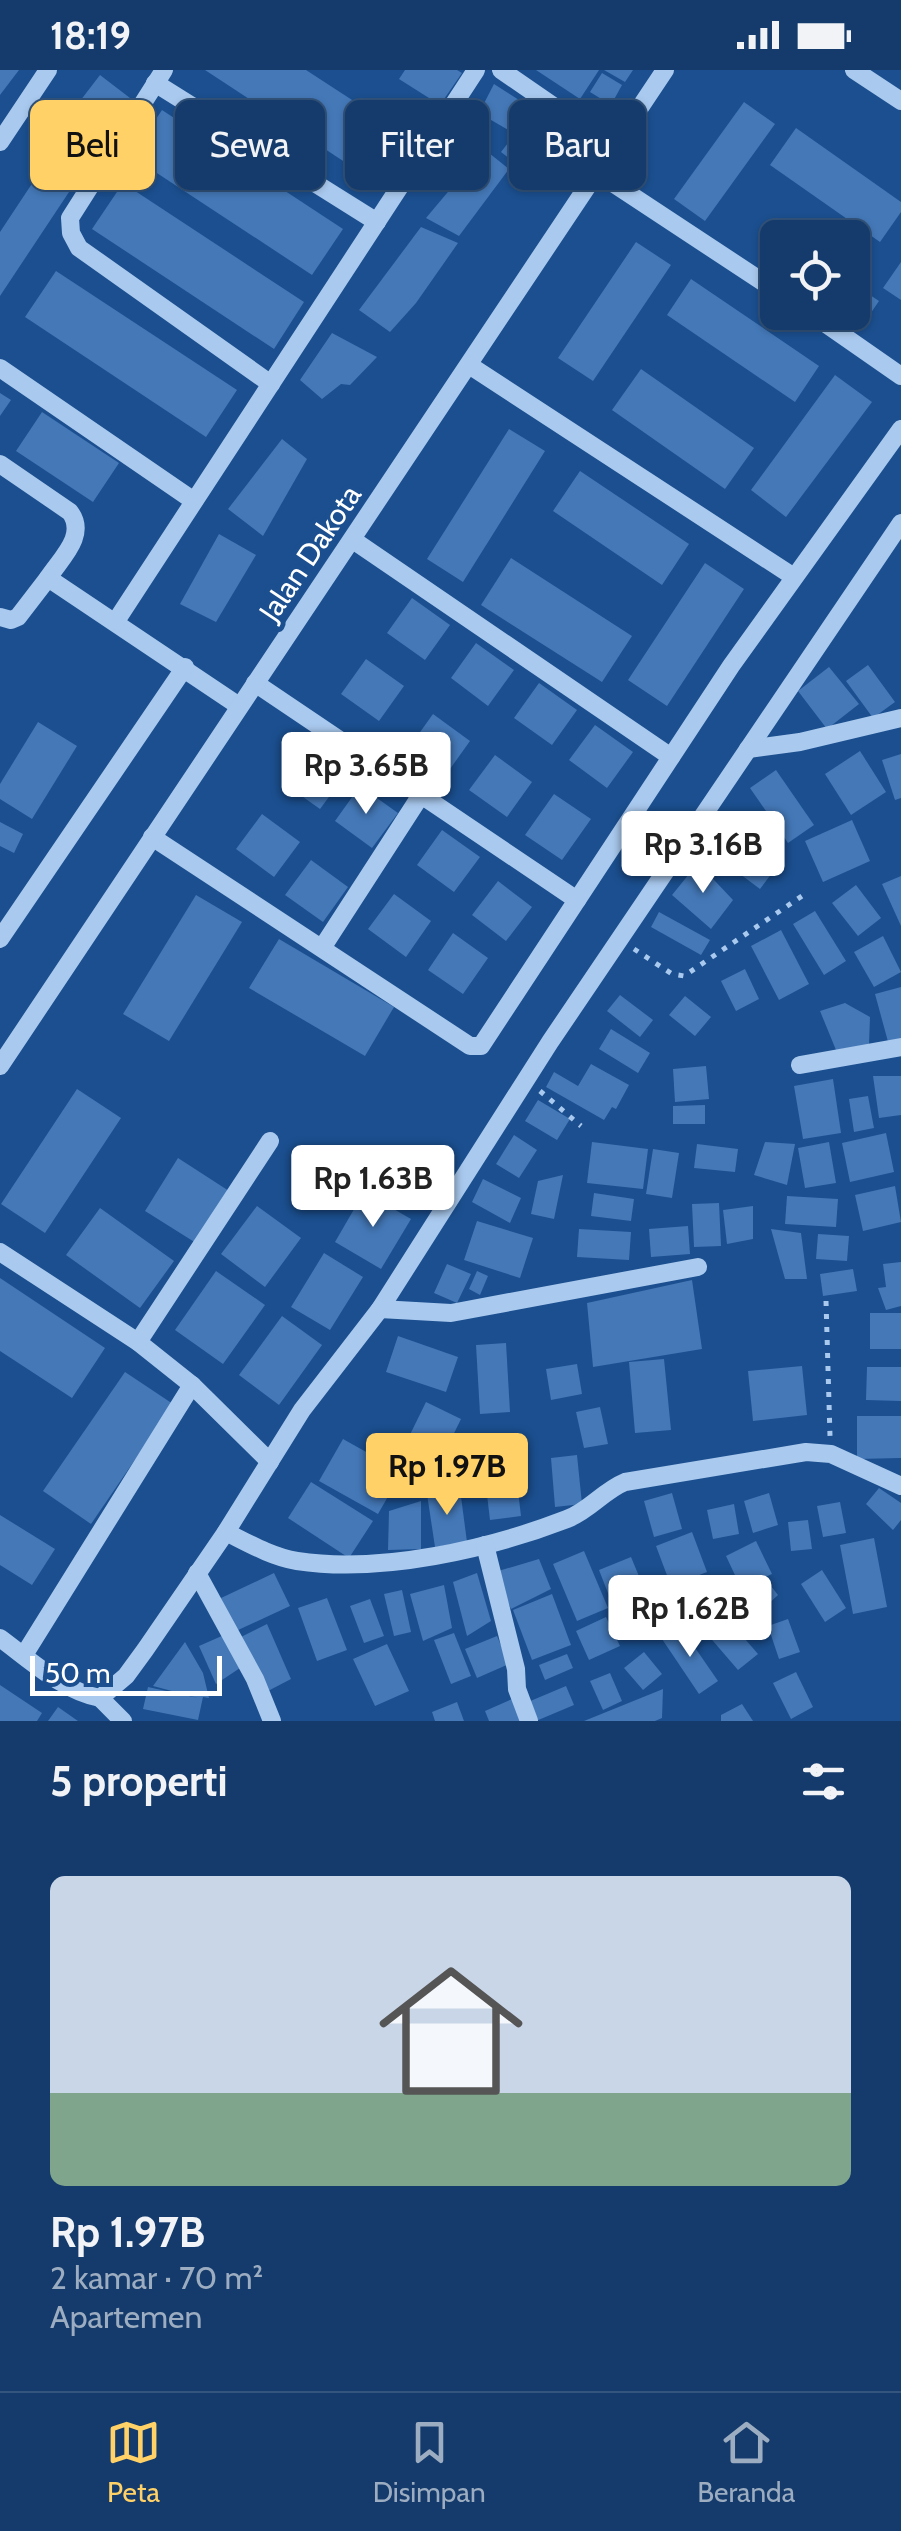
<!DOCTYPE html>
<html lang="id">
<head>
<meta charset="utf-8">
<style>
  :root { --surface:#143b6b; --page:#214673; --text:#f1f3f6; --muted:#9dadc1; --line:#33557e; --accent:#ffd166 }
  body { margin:0; font-family:Cabin,sans-serif; background:var(--page); color:var(--text); height:100vh; display:flex; flex-direction:column; font-size:38px; white-space:nowrap }
  * { box-sizing:border-box; margin:0 }
  p { font-size:32px; color:var(--muted) }
  .icon { flex:none; width:55px; height:55px; fill:none; stroke:currentColor; stroke-width:2; stroke-linecap:round; stroke-linejoin:round }
  .map { position:relative; height:1651px; overflow:hidden }
  .side { display:flex; flex-direction:column; background:var(--surface); flex:1 }
  .side>* { flex:none }
  .banner { position:absolute; left:30px; top:30px; width:842px; height:90px; display:flex; gap:20px }
  .buttons { position:absolute; left:760px; top:150px; display:grid; gap:20px }
  .buttons a { display:grid; place-items:center; width:110px; height:110px; border-radius:15px; background:var(--surface); box-shadow:0 2px 8px #0004,0 0 0 2px var(--line); font-size:50px }
  .scale { position:absolute; left:30px; bottom:25px; width:192px; box-sizing:border-box; padding-left:10px; border:5px solid #fff; border-top:0; font-size:28px; line-height:35px; white-space:nowrap; color:#fff; -webkit-text-stroke:8px #1b4f8f; paint-order:stroke }
  .price { position:absolute; translate:-50% -85px; padding:0 22px; border-radius:10px; background:#fff; color:#222; font-size:32px; line-height:65px; filter:drop-shadow(0 2px 5px #0008) }
  .price::after { content:''; position:absolute; left:50%; top:60px; width:30px; height:22px; margin-left:-15px; background:inherit; clip-path:polygon(0 0,100% 0,50% 100%) }
  .price.on { background:var(--accent); color:#111 }
  ul { padding:0; list-style:none }
  li { display:grid; align-content:center; gap:20px; height:530px; padding:0 50px }
  li+li { border-top:2px solid var(--line) }
  li span { display:grid; place-items:center; height:310px; border-radius:15px; color:#555 }
  li>.icon { margin-inline-start:auto }
  span .icon { width:180px; height:180px; fill:#fffc; stroke-width:1 }
  li b { font-size:42px }
  h2 { display:flex; justify-content:space-between; align-items:center; height:120px; padding:0 50px; font-size:42px }
  .pill { padding:0 35px; border-radius:15px; background:var(--surface); box-shadow:0 2px 8px #0004,0 0 0 2px var(--line); font-size:35px; line-height:90px }
  .pill.on { background:var(--accent); color:#111 }
  .status { display:flex; justify-content:space-between; align-items:center; height:70px; padding:0 50px; background:var(--surface); direction:ltr }
  .status svg { height:28px; fill:currentColor }
  .dock { display:flex; justify-content:space-around; align-items:center; height:140px; border-top:2px solid var(--line); background:var(--surface); font-size:28px; color:var(--muted) }
  .dock a { display:grid; justify-items:center; gap:5px }
  .dock .on { color:var(--accent) }
  .map>svg:first-child { display:block }
</style>
</head>
<body>
<div class="status"><b>18:19</b><svg viewBox="0 0 49 12"><path d="M0 12V9h3v3zM5 12V6h3v6zM10 12V3h3v9zM15 12V0h3v12zM26 1h20v11H26zM47 4h2v5h-2z"/></svg></div>
<div class="map">
<svg width="901" height="1651" viewBox="0 0 901 1651">
  <rect width="100%" height="100%" fill="#1b4f8f"/>
  <g fill="#4478b7">
    <polygon points="0,0 19,0 0,25"/>
    <polygon points="205,0 306,0 409,67 378,114"/>
    <polygon points="405,0 457,0 462,3 440,35 399,9"/>
    <polygon points="536,0 599,0 580,29"/>
    <polygon points="604,0 633,0 625,12"/>
    <polygon points="602,3 622,15 611,35 590,22"/>
    <polygon points="100,5 130,28 87,84 57,61"/>
    <polygon points="494,14 538,42 529,46 549,62 530,86 545,99 537,110 501,82 515,64 479,43"/>
    <polygon points="744,32 775,54 705,151 674,129"/>
    <polygon points="162,40 343,159 312,205 131,86"/>
    <polygon points="796,58 901,132 901,142 880,172 770,95"/>
    <polygon points="552,64 565,74 548,97 536,87"/>
    <polygon points="568,74 579,83 561,106 550,98"/>
    <polygon points="484,79 509,99 459,166 426,148"/>
    <polygon points="43,97 73,116 0,226 0,162"/>
    <polygon points="123,113 304,232 274,279 92,159"/>
    <polygon points="421,157 458,173 416,233 390,262 359,240"/>
    <polygon points="636,172 671,195 593,311 558,288"/>
    <polygon points="901,192 901,230 883,218"/>
    <polygon points="56,201 237,320 206,367 25,247"/>
    <polygon points="691,209 819,296 795,332 667,245"/>
    <polygon points="852,213 879,231 864,253 852,245"/>
    <polygon points="332,263 377,287 350,315 341,314 322,329 300,310"/>
    <polygon points="641,299 754,378 725,419 612,340"/>
    <polygon points="835,305 872,332 786,447 751,420"/>
    <polygon points="0,323 11,330 0,346"/>
    <polygon points="42,342 119,393 93,432 16,381"/>
    <polygon points="509,359 545,381 463,512 427,489"/>
    <polygon points="282,369 307,389 263,466 228,439"/>
    <polygon points="580,401 689,474 662,515 553,441"/>
    <polygon points="219,464 256,485 216,552 180,534"/>
    <polygon points="511,488 632,566 602,612 481,535"/>
    <polygon points="705,493 744,519 667,636 628,610"/>
    <polygon points="412,528 450,555 425,590 387,563"/>
    <polygon points="476,573 514,600 488,636 451,608"/>
    <polygon points="366,589 404,616 379,651 341,624"/>
    <polygon points="868,595 895,632 873,648 846,611"/>
    <polygon points="829,597 859,634 827,659 798,621"/>
    <polygon points="539,613 577,640 552,675 514,648"/>
    <polygon points="433,644 470,671 445,706 408,679"/>
    <polygon points="38,652 77,676 32,749 0,729 0,714"/>
    <polygon points="595,655 633,682 607,718 569,690"/>
    <polygon points="308,677 346,704 320,739 282,712"/>
    <polygon points="860,681 886,722 851,745 825,704"/>
    <polygon points="901,684 901,728 895,730 882,690"/>
    <polygon points="495,685 532,712 507,747 469,720"/>
    <polygon points="776,700 814,755 788,773 750,718"/>
    <polygon points="360,716 398,743 372,778 335,751"/>
    <polygon points="554,724 591,749 562,790 525,765"/>
    <polygon points="262,744 300,772 274,807 236,779"/>
    <polygon points="852,750 870,791 823,812 805,771"/>
    <polygon points="0,752 23,764 14,783 0,776"/>
    <polygon points="442,760 480,787 454,822 417,795"/>
    <polygon points="745,763 782,790 760,819 724,792"/>
    <polygon points="311,790 348,817 323,852 285,825"/>
    <polygon points="698,793 733,830 711,859 672,825"/>
    <polygon points="901,806 901,856 882,814"/>
    <polygon points="498,811 532,837 506,871 472,845"/>
    <polygon points="856,815 881,848 858,866 832,833"/>
    <polygon points="394,824 431,851 406,887 368,859"/>
    <polygon points="196,825 242,852 169,971 123,944"/>
    <polygon points="815,841 846,891 824,905 793,854"/>
    <polygon points="659,842 710,870 701,885 651,857"/>
    <polygon points="781,860 809,914 779,930 751,876"/>
    <polygon points="453,863 488,888 463,924 428,900"/>
    <polygon points="883,866 901,902 874,917 854,882"/>
    <polygon points="279,869 394,937 365,986 249,918"/>
    <polygon points="745,899 759,929 736,941 721,911"/>
    <polygon points="901,917 901,976 890,979 875,924"/>
    <polygon points="620,925 653,950 640,967 607,941"/>
    <polygon points="685,926 711,947 695,966 669,945"/>
    <polygon points="845,933 870,947 869,975 836,980 820,941"/>
    <polygon points="611,959 650,983 638,1003 599,979"/>
    <polygon points="591,994 629,1015 616,1039 612,1037 604,1050 546,1017 554,1002 578,1016"/>
    <polygon points="706,996 709,1029 675,1032 673,999"/>
    <polygon points="873,1006 901,1006 901,1045 879,1048"/>
    <polygon points="833,1009 841,1063 803,1069 794,1016"/>
    <polygon points="77,1019 121,1048 45,1163 1,1134"/>
    <polygon points="868,1026 874,1058 854,1062 849,1029"/>
    <polygon points="538,1030 570,1049 557,1070 525,1051"/>
    <polygon points="705,1035 705,1054 673,1054 673,1036"/>
    <polygon points="886,1063 894,1102 850,1112 842,1073"/>
    <polygon points="514,1065 537,1080 519,1108 496,1094"/>
    <polygon points="592,1072 648,1079 643,1119 587,1113"/>
    <polygon points="765,1072 795,1074 787,1115 754,1105"/>
    <polygon points="829,1072 836,1113 805,1118 798,1078"/>
    <polygon points="697,1074 738,1079 735,1102 694,1098"/>
    <polygon points="653,1079 679,1083 672,1128 646,1124"/>
    <polygon points="178,1088 229,1121 196,1173 145,1141"/>
    <polygon points="563,1105 554,1149 531,1144 538,1111"/>
    <polygon points="483,1109 521,1128 510,1153 472,1132"/>
    <polygon points="895,1116 901,1152 863,1161 855,1125"/>
    <polygon points="364,1122 411,1149 381,1199 335,1172"/>
    <polygon points="594,1123 634,1129 631,1151 591,1146"/>
    <polygon points="787,1126 838,1129 836,1157 785,1154"/>
    <polygon points="719,1133 721,1176 694,1177 692,1134"/>
    <polygon points="257,1136 301,1168 265,1217 221,1184"/>
    <polygon points="753,1136 753,1169 727,1174 723,1140"/>
    <polygon points="100,1138 174,1191 140,1238 66,1185"/>
    <polygon points="477,1151 533,1168 520,1208 464,1190"/>
    <polygon points="688,1156 690,1184 651,1187 649,1159"/>
    <polygon points="579,1159 631,1162 629,1190 577,1187"/>
    <polygon points="771,1159 801,1163 807,1209 785,1209"/>
    <polygon points="818,1164 849,1166 847,1191 816,1189"/>
    <polygon points="324,1183 363,1207 330,1260 291,1237"/>
    <polygon points="901,1192 901,1236 886,1240 878,1218 886,1217 883,1194"/>
    <polygon points="447,1194 471,1204 457,1233 434,1223"/>
    <polygon points="853,1199 857,1221 823,1226 820,1204"/>
    <polygon points="216,1201 265,1235 223,1294 175,1260"/>
    <polygon points="477,1201 488,1206 480,1225 469,1219"/>
    <polygon points="0,1208 105,1278 72,1328 0,1281"/>
    <polygon points="692,1210 702,1279 593,1297 587,1233"/>
    <rect x="870" y="1243" width="31" height="36"/>
    <polygon points="282,1246 322,1275 279,1335 239,1305"/>
    <polygon points="398,1266 458,1287 446,1322 386,1302"/>
    <polygon points="506,1273 510,1342 480,1344 476,1275"/>
    <polygon points="664,1289 671,1360 635,1363 629,1292"/>
    <polygon points="577,1294 582,1324 551,1330 546,1299"/>
    <polygon points="802,1296 807,1345 753,1351 748,1301"/>
    <polygon points="867,1297 901,1297 901,1331 866,1330"/>
    <polygon points="125,1302 173,1334 91,1454 43,1421"/>
    <polygon points="426,1332 461,1349 433,1406 398,1389"/>
    <polygon points="600,1337 608,1374 584,1378 576,1342"/>
    <polygon points="857,1346 901,1346 901,1388 857,1389"/>
    <polygon points="343,1369 402,1402 378,1444 319,1411"/>
    <polygon points="577,1385 582,1434 555,1437 551,1388"/>
    <polygon points="516,1404 521,1446 490,1450 485,1408"/>
    <polygon points="311,1412 373,1451 349,1488 288,1448"/>
    <polygon points="879,1418 901,1433 901,1450 893,1460 866,1434"/>
    <polygon points="460,1419 467,1472 435,1477 427,1424"/>
    <polygon points="672,1423 682,1459 654,1467 644,1431"/>
    <polygon points="769,1423 778,1455 753,1463 744,1431"/>
    <polygon points="421,1431 421,1479 388,1480 389,1441"/>
    <polygon points="840,1432 846,1463 823,1467 817,1436"/>
    <polygon points="734,1434 739,1464 713,1469 707,1440"/>
    <polygon points="0,1445 55,1479 32,1515 0,1495"/>
    <polygon points="808,1450 812,1479 791,1481 788,1452"/>
    <polygon points="692,1462 707,1502 671,1516 656,1476"/>
    <polygon points="874,1468 887,1537 853,1544 840,1475"/>
    <polygon points="756,1471 772,1504 741,1518 726,1486"/>
    <polygon points="584,1481 608,1538 577,1551 553,1494"/>
    <polygon points="631,1487 648,1528 615,1541 599,1500"/>
    <polygon points="539,1489 551,1519 511,1539 495,1502"/>
    <polygon points="822,1500 846,1538 825,1552 801,1514"/>
    <polygon points="274,1503 290,1536 236,1561 221,1528"/>
    <polygon points="477,1503 491,1551 467,1566 453,1512"/>
    <polygon points="767,1511 778,1525 764,1538 769,1549 744,1562 726,1534"/>
    <polygon points="444,1515 452,1558 423,1571 410,1524"/>
    <polygon points="402,1520 411,1562 394,1566 384,1524"/>
    <polygon points="552,1524 571,1575 532,1590 513,1540"/>
    <polygon points="327,1528 347,1580 317,1591 298,1538"/>
    <polygon points="370,1529 384,1566 364,1573 350,1536"/>
    <polygon points="638,1541 648,1557 630,1567 621,1552"/>
    <polygon points="606,1547 620,1576 589,1590 576,1561"/>
    <polygon points="726,1547 758,1584 738,1600 707,1564"/>
    <polygon points="788,1549 800,1582 779,1589 768,1556"/>
    <polygon points="267,1554 291,1609 268,1621 241,1567"/>
    <polygon points="680,1556 718,1611 699,1624 662,1569"/>
    <polygon points="454,1563 471,1606 451,1614 434,1570"/>
    <polygon points="224,1565 243,1596 216,1614 199,1576"/>
    <polygon points="497,1566 509,1594 477,1608 465,1579"/>
    <polygon points="185,1572 203,1603 209,1628 203,1627 198,1650 143,1639 148,1617 198,1628 153,1616"/>
    <polygon points="387,1574 409,1621 375,1636 353,1589"/>
    <polygon points="644,1582 662,1604 643,1620 624,1598"/>
    <polygon points="567,1584 573,1598 545,1610 539,1595"/>
    <polygon points="796,1602 813,1637 791,1649 773,1613"/>
    <polygon points="610,1603 622,1631 603,1640 590,1611"/>
    <polygon points="0,1615 42,1643 37,1651 0,1651"/>
    <polygon points="566,1616 574,1635 536,1651 528,1632"/>
    <polygon points="663,1619 662,1648 655,1651 584,1651"/>
    <polygon points="512,1629 521,1651 489,1651 485,1641"/>
    <polygon points="457,1632 464,1651 435,1651 432,1642"/>
    <polygon points="742,1634 753,1651 721,1651 721,1645"/>
    <polygon points="58,1637 78,1651 48,1651"/>
  </g>
  <g fill="none" stroke-linecap="round" stroke-linejoin="round">
    <g stroke="#a9c9ee" stroke-width="5" stroke-dasharray="5 8" stroke-linecap="butt">
      <polyline points="634,879 672,904 684,906 802,826"/>
      <polyline points="540,1021 581,1056"/>
      <polyline points="826,1231 830,1366"/>
    </g>
    <g stroke="#a9c9ee" stroke-width="18">
      <polyline points="164,0 70,148 71,163 79,178 271,314"/>
      <polyline points="501,0 614,78"/>
      <polyline points="854,0 901,31"/>
      <polyline points="155,13 377,152"/>
      <polyline points="0,72 48,0"/>
      <polyline points="596,102 778,222"/>
      <polyline points="809,242 901,306"/>
      <polyline points="469,295 794,507"/>
      <polyline points="0,298 194,431"/>
      <path d="M0,394L70,442C87,465 62,487 48,508L239,636"/>
      <polyline points="353,470 671,687"/>
      <polyline points="0,547 11,550 18,547 48,508"/>
      <polyline points="116,551 476,0"/>
      <polyline points="255,613 577,830"/>
      <polyline points="748,679 800,672 901,648"/>
      <polyline points="152,767 470,976 481,976 731,596 901,359"/>
      <polyline points="0,869 185,597"/>
      <polyline points="322,878 421,725"/>
      <polyline points="800,995 901,977"/>
      <polyline points="0,996 665,0"/>
      <polyline points="0,1182 138,1272 192,1315 270,1392"/>
      <polyline points="380,1239 451,1243 698,1197"/>
      <polyline points="138,1272 270,1071"/>
      <path d="M226,1462C248,1473 272,1487 297,1491C381,1504 489,1479 567,1449C589,1441 603,1421 625,1412L806,1382L831,1384L901,1416"/>
      <polyline points="485,1475 516,1599 517,1619 529,1651"/>
      <polyline points="197,1503 255,1609 272,1651"/>
      <path d="M0,1568C30,1590 63,1621 100,1628L126,1606L145,1580L226,1462L302,1340L380,1239L550,972L901,453"/>
      <polyline points="24,1585 192,1315"/>
      <polyline points="100,1628 123,1651"/>
    </g>
  </g>
  <g text-anchor="middle" dominant-baseline="central" stroke-width="10" stroke-linejoin="round" paint-order="stroke">
    <g font-size="30" fill="#fff" stroke="#1b4f8f">
      <text transform="translate(310 483) rotate(-56)">Jalan Dakota</text>
    </g>
  </g>
</svg>
<div class="buttons">
<a><svg class="icon" aria-label="locate" viewBox="0 0 24 24"><circle cx="12" cy="12" r="6"/><path d="M12 2v4M12 18v4M2 12h4M18 12h4"/></svg></a>
</div>
<div class="scale">50 m</div>
<b class="price" style="left:366px;top:747px">Rp 3.65B</b>
<b class="price" style="left:703px;top:826px">Rp 3.16B</b>
<b class="price" style="left:373px;top:1160px">Rp 1.63B</b>
<b class="price on" style="left:447px;top:1448px">Rp 1.97B</b>
<b class="price" style="left:690px;top:1590px">Rp 1.62B</b>
<div class="banner">
<a class="pill on">Beli</a>
<a class="pill">Sewa</a>
<a class="pill">Filter</a>
<a class="pill">Baru</a>
</div>
</div>
<section class="side">
<h2>5 properti<svg class="icon" aria-label="filters" viewBox="0 0 24 24"><path d="M4 7h16M4 17h16"/><circle cx="9" cy="7" r="2"/><circle cx="15" cy="17" r="2"/></svg></h2>
<ul>
<li><span style="background:linear-gradient(#c9d6e8 70%,#7fa58c 0)"><svg class="icon" aria-label="home" viewBox="0 0 24 24"><path d="M3 11l9-7 9 7M6 9v11h12V9"/></svg></span><div><b>Rp 1.97B</b><p>2 kamar · 70 m²</p><p>Apartemen</p></div></li>
</ul>
</section>
<nav class="dock">
<a class="on"><svg class="icon" aria-label="map" viewBox="0 0 24 24"><path d="M3 6l6-2 6 2 6-2v14l-6 2-6-2-6 2zM9 4v14M15 6v14"/></svg>Peta</a>
<a><svg class="icon" aria-label="saved" viewBox="0 0 24 24"><path d="M7 4h10v16l-5-4-5 4z"/></svg>Disimpan</a>
<a><svg class="icon" aria-label="home" viewBox="0 0 24 24"><path d="M3 11l9-7 9 7M6 9v11h12V9"/></svg>Beranda</a>
</nav>
</body>
</html>
